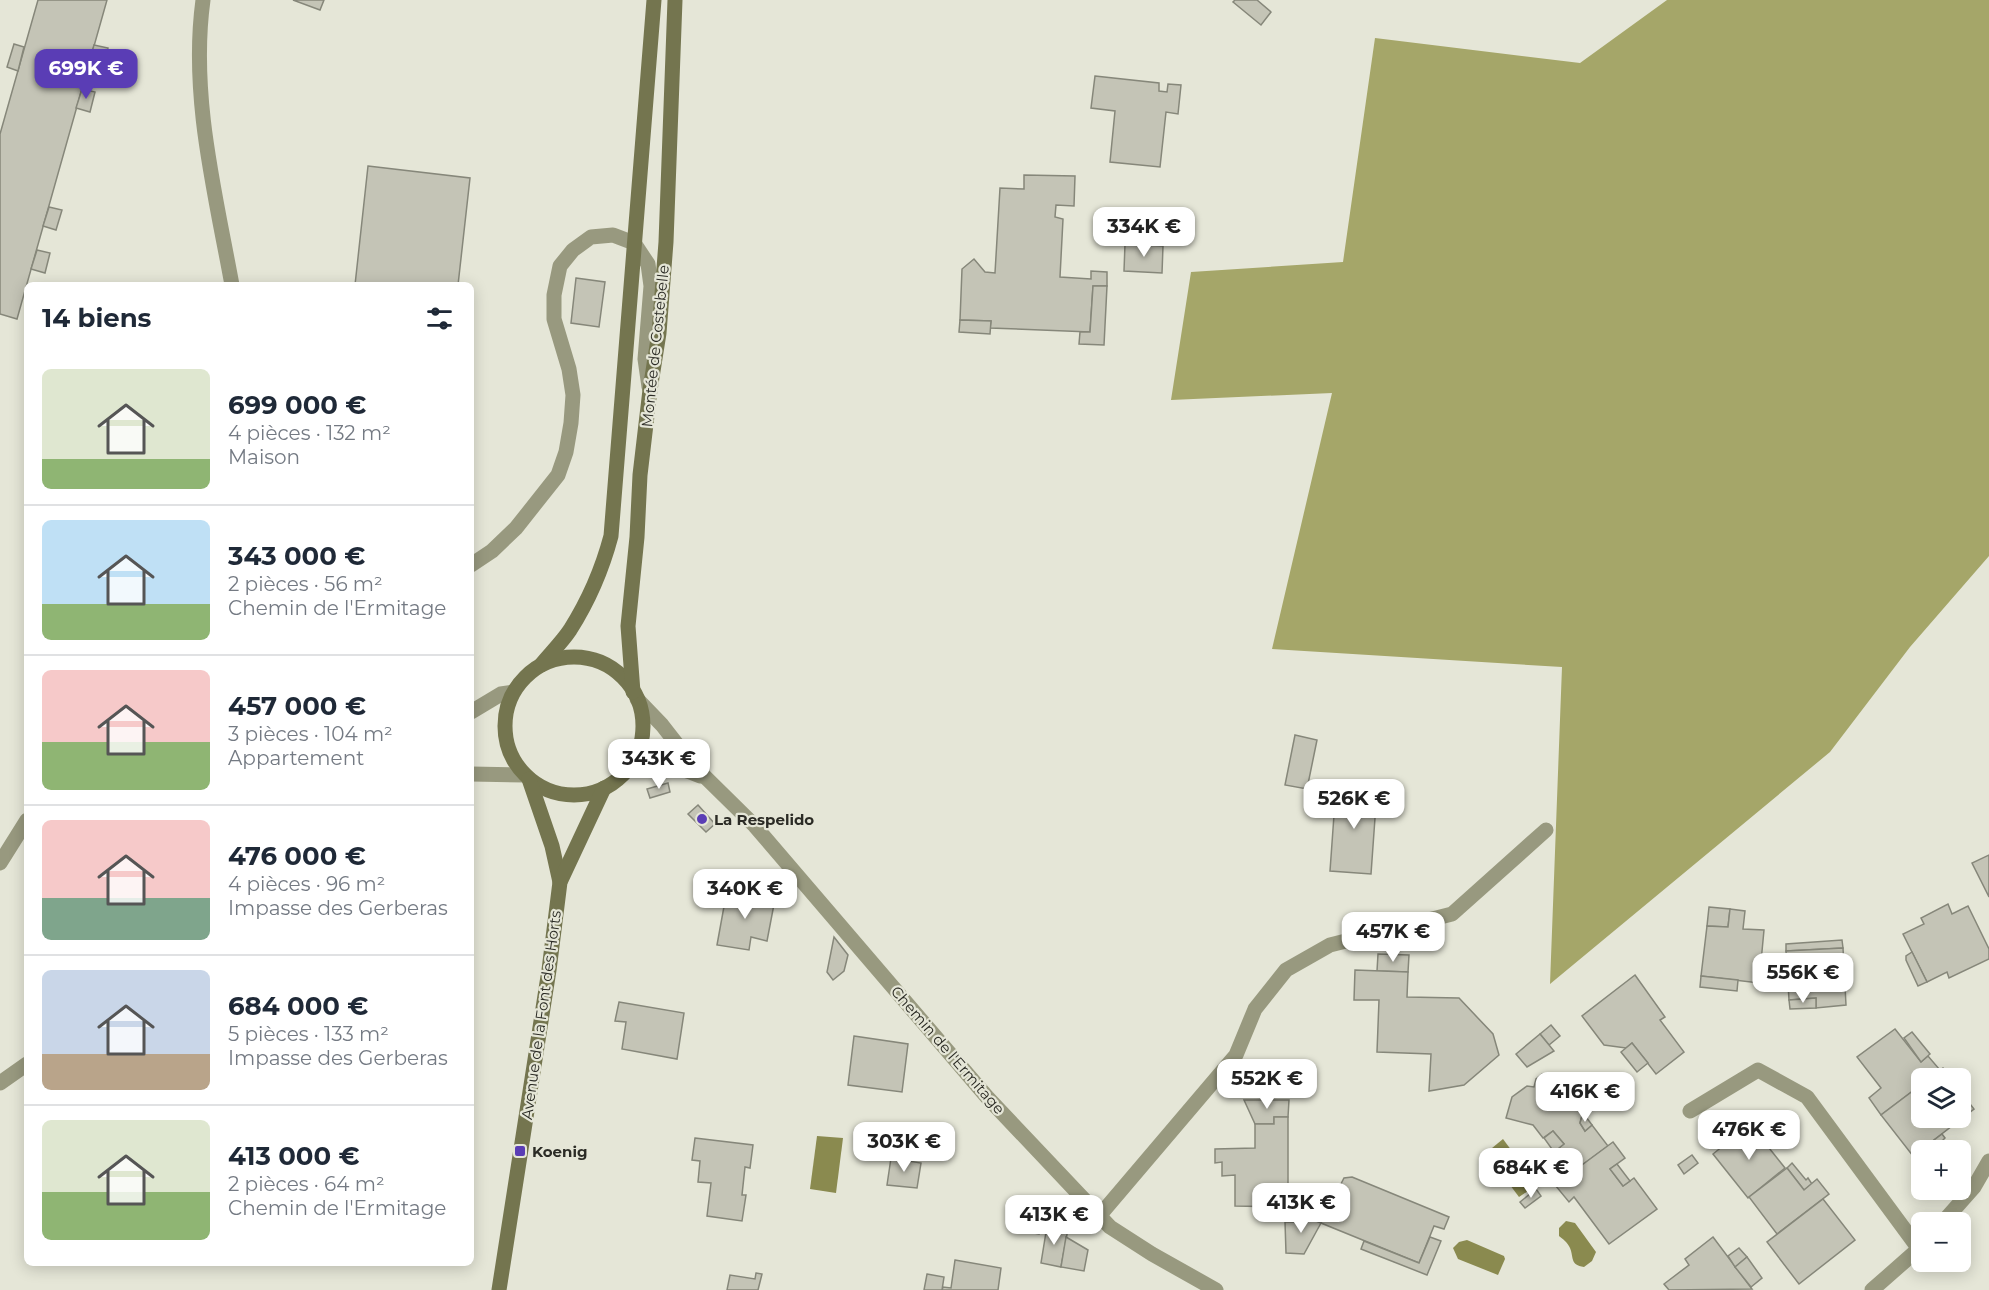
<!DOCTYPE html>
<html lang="fr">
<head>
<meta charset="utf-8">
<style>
  :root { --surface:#fff; --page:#f6f6f7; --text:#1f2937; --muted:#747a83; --line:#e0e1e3; --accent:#5a3db5 }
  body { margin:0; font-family:Montserrat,sans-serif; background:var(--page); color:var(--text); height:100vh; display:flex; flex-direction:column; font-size:22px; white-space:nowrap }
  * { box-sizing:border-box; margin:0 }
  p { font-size:20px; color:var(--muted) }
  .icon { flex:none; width:33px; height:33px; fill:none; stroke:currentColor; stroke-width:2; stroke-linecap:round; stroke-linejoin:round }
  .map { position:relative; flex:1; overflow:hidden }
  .panel { position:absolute; left:24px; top:282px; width:450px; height:984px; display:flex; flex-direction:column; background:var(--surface); border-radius:9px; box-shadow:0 3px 15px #0003 }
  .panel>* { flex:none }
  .controls { position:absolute; left:1911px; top:1068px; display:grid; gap:12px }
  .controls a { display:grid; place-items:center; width:60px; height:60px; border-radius:9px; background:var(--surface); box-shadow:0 3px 15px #0003; font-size:30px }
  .price { position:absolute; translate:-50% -51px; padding:0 14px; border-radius:12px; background:#fff; color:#222; font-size:20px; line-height:39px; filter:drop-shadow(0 2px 3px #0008) }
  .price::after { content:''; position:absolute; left:50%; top:36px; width:18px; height:14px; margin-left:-9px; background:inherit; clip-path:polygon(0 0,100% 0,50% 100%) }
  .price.active { background:var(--accent); color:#fff }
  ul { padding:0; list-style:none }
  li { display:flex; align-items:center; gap:18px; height:150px; padding:0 18px }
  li+li { border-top:2px solid var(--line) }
  li span { display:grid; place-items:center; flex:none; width:168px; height:120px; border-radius:9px; color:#555 }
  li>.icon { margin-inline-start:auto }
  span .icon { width:72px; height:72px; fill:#fffc; stroke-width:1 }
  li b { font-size:26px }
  h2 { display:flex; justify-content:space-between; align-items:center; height:72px; padding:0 18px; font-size:26px }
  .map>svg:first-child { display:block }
</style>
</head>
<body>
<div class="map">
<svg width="1989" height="1290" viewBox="0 0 1989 1290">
  <rect width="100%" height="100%" fill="#e5e6d7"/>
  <polygon fill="#a5a669" points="1667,0 1989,0 1989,556 1910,647 1830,752 1550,984 1562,667 1272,649 1332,393 1171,400 1191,272 1343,262 1375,38 1580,63"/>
  <g fill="#8a8a4f">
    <polygon points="817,1136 843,1138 836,1193 810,1189"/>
    <polygon points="1503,1139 1537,1185 1519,1197 1486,1153"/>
    <path d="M1566,1221L1575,1223L1596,1252L1592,1261L1584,1267C1570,1265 1574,1258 1570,1248C1568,1243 1563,1239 1559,1236V1228Z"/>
    <polygon points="1467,1240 1504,1256 1505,1259 1498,1275 1458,1259 1453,1248 1459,1242"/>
  </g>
  <g fill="#c4c4b6" stroke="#86877a" stroke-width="1.5">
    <polygon points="38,0 107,0 17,319 0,314 0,134"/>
    <polygon points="293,0 324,0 320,10"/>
    <polygon points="1235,0 1257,0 1271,12 1261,25 1233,2"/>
    <polygon points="14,44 24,47 18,71 7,67"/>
    <polygon points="94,45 108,48 102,70 88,66"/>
    <polygon points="1095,76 1159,83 1159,91 1167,92 1168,84 1181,85 1178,114 1166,112 1160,167 1110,162 1115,111 1091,108"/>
    <polygon points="82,89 95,92 90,112 76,108"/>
    <polygon points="368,166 470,178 458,285 355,285"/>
    <polygon points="1024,175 1075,176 1074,206 1056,205 1055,217 1063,219 1060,277 1091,279 1091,271 1107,272 1107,286 1093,286 1090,332 990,328 991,321 960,320 962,269 974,259 985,272 995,273 1000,188 1024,189"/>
    <polygon points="49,207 62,210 56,230 43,226"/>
    <polygon points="1125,244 1163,246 1162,273 1124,271"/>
    <polygon points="37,250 50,253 45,273 31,269"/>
    <polygon points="576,278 605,282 599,327 571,323"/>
    <polygon points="1093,286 1107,286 1104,345 1079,344 1080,332 1090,332"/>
    <polygon points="960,320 991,321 990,334 959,332"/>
    <polygon points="1295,735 1317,740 1307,789 1285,785"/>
    <polygon points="668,783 670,792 650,798 647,789"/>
    <polygon points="1336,787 1377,790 1371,874 1330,871"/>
    <polygon points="698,805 715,824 706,832 688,814"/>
    <polygon points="1989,855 1989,897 1972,863"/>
    <polygon points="727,890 775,899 767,941 751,937 749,950 717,945"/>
    <polygon points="1948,904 1952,914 1968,906 1989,949 1989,959 1949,978 1947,972 1927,982 1903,934 1924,924 1921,918"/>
    <polygon points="1709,907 1730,909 1728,927 1707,926"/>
    <polygon points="1730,909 1745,911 1743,929 1764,930 1759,983 1701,976 1707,926 1728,927"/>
    <polygon points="834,937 848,955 844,971 833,980 827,972"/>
    <polygon points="1842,940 1843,948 1786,951 1786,944"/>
    <polygon points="1843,948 1846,1005 1816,1008 1816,998 1789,1000 1786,951"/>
    <polygon points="1912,952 1927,982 1918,986 1906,960 1906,956"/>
    <polygon points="1378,954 1409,955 1408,972 1377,971"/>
    <polygon points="1355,970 1408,972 1407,997 1459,998 1493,1034 1499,1055 1464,1085 1429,1091 1431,1054 1377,1052 1379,1000 1354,1000"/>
    <polygon points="1635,975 1665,1017 1660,1020 1684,1052 1656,1074 1632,1043 1626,1048 1604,1045 1582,1016"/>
    <polygon points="1701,976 1738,980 1737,991 1700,987"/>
    <polygon points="1816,998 1816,1008 1790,1009 1789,1000"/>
    <polygon points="619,1002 684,1013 677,1059 622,1049 626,1022 615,1021"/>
    <polygon points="1551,1025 1560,1036 1549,1045 1540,1034"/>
    <polygon points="1895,1029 1921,1062 1928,1056 1940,1070 1929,1078 1922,1078 1922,1084 1881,1115 1869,1098 1881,1088 1857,1057"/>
    <polygon points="1912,1032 1930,1054 1921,1062 1904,1038"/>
    <polygon points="1540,1034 1554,1051 1527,1067 1516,1054"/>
    <polygon points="854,1036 908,1044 902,1092 848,1085"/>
    <polygon points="1632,1043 1648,1063 1637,1072 1621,1052"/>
    <polygon points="1943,1068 1951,1078 1929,1078 1940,1070"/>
    <polygon points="1542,1074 1556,1077 1562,1085 1560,1093 1571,1096 1583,1111 1580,1123 1585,1131 1592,1125 1608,1146 1555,1185 1540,1163 1564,1144 1553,1131 1543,1138 1533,1125 1506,1118 1512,1097 1527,1086 1534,1087 1536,1079"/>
    <polygon points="1922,1084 1922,1118 1960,1118 1960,1091 1974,1109 1913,1156 1881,1115"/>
    <polygon points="1244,1100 1289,1100 1288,1117 1274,1117 1274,1124 1255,1124"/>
    <polygon points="1583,1113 1592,1125 1585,1131 1580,1123"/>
    <polygon points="1274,1117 1288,1117 1288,1207 1235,1206 1235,1175 1222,1176 1222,1162 1215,1163 1215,1149 1255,1148 1255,1124 1274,1124"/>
    <polygon points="1750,1124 1785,1168 1748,1198 1713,1154"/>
    <polygon points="1553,1131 1564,1144 1554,1152 1544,1138"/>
    <polygon points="1942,1134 1945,1138 1943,1140 1948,1146 1942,1150 1922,1150 1922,1166 1913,1156"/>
    <polygon points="695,1138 753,1145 750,1168 745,1167 742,1195 746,1195 742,1221 707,1216 711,1183 698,1182 700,1161 692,1160"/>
    <polygon points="1613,1142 1625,1158 1610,1169 1623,1186 1634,1178 1657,1209 1609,1244 1574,1197 1569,1202 1555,1185"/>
    <polygon points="1692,1155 1698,1163 1684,1174 1678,1165"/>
    <polygon points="891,1158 921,1163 917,1188 887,1185"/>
    <polygon points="1792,1163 1806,1180 1808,1178 1812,1184 1804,1190 1787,1168"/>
    <polygon points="1617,1164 1630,1181 1623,1186 1610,1169"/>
    <polygon points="1787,1168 1804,1190 1817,1179 1829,1194 1777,1234 1749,1197"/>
    <polygon points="1352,1177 1449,1217 1444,1229 1434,1226 1419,1263 1321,1223 1344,1178"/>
    <polygon points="1536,1189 1541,1196 1525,1208 1520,1202"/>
    <polygon points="1025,1199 1043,1201 1039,1234 1021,1231"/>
    <polygon points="1823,1199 1855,1240 1799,1284 1767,1242"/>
    <polygon points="1319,1215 1316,1221 1321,1223 1304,1254 1286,1253 1285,1222 1293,1222 1293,1217"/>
    <polygon points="1047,1226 1068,1229 1061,1267 1041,1263"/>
    <polygon points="1066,1237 1088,1250 1084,1271 1061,1267"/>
    <polygon points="1430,1237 1441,1241 1427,1275 1361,1249 1364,1241 1419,1263"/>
    <polygon points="1713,1237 1752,1289 1669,1290 1664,1284 1689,1265 1685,1259"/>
    <polygon points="1739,1248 1747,1257 1735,1267 1728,1256"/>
    <polygon points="1747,1257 1762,1278 1751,1287 1735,1267"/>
    <polygon points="955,1260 1001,1268 998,1290 942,1290 943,1287 951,1288"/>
    <polygon points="756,1273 762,1274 758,1290 727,1290 730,1275 755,1279"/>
    <polygon points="927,1274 944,1277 942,1290 924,1290"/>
  </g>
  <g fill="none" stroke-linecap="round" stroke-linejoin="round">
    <polyline stroke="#98997f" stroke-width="15" points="0,863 27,820"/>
    <g stroke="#98997f" stroke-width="15">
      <path d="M203,0C190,95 215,192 232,285"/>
      <polyline points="471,565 492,551 516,528 558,475 566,452 571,423 573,395 569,369 554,319 554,295 560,266 573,250 591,237 613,235 634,243 648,264 651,286 645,359 649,387"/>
      <polyline points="637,699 662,725 694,766 755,826 987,1097 1110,1227 1152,1254 1216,1290"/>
      <polyline points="471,712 501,694 513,692"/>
      <path d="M628,769C654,763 675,765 700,776"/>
      <polyline points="471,774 525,775"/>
      <polyline points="0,1083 27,1064"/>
      <polyline points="1690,1111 1758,1070 1807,1097 1919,1249"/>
      <polyline points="1100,1215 1236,1055 1255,1009 1286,970 1330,945 1452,914 1546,830"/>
      <polyline points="1943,1222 1974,1187 1989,1161"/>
      <polyline points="1872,1290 1922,1246"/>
    </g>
    <g stroke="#74754f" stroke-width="15">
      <circle cx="574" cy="726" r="69"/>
      <path d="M541,665C550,654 562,642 570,630C589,600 602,570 611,536L654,0"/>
      <polyline points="633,692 628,626 637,537 640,475 650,390 659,333 666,242 675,0"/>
      <polyline points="529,779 552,846 560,882"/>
      <polyline points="499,1290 549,970 560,882 604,788"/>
    </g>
  </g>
  <g fill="#5a3db5" stroke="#e5e6d7" stroke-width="2">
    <circle cx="702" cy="819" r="6"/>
    <rect x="514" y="1145" width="12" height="12" rx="3"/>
  </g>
  <g text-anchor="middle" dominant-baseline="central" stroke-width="4.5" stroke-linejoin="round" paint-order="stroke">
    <g font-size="15" fill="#2b2b25" stroke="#e5e6d7">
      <text transform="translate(655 346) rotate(-84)">Montée de Costebelle</text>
      <text transform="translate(541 1015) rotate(-82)">Avenue de la Font des Horts</text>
      <text transform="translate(948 1050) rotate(49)">Chemin de l'Ermitage</text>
    </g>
    <g font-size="15" font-weight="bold" fill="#2b2b25" stroke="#e5e6d7" text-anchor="start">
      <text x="714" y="819">La Respelido</text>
      <text x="532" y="1151">Koenig</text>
    </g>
  </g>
</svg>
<div class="controls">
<a><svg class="icon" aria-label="layers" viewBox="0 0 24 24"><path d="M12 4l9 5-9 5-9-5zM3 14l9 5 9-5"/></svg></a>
<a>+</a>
<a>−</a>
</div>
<b class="price active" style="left:86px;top:100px">699K €</b>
<b class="price" style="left:1144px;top:258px">334K €</b>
<b class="price" style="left:659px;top:790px">343K €</b>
<b class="price" style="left:1354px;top:830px">526K €</b>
<b class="price" style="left:745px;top:920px">340K €</b>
<b class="price" style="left:1393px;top:963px">457K €</b>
<b class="price" style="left:1803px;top:1004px">556K €</b>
<b class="price" style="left:1267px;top:1110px">552K €</b>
<b class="price" style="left:1585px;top:1123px">416K €</b>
<b class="price" style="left:1749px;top:1161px">476K €</b>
<b class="price" style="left:904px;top:1173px">303K €</b>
<b class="price" style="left:1531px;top:1199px">684K €</b>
<b class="price" style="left:1301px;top:1234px">413K €</b>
<b class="price" style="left:1054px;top:1246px">413K €</b>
<section class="panel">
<h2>14 biens<svg class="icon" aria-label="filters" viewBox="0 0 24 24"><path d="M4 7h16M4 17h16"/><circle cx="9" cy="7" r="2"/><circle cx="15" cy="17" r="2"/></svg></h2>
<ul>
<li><span style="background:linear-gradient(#dfe7d0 75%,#8fb573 0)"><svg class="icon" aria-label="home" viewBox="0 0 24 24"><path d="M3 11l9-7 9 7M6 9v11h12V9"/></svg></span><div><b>699 000 €</b><p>4 pièces · 132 m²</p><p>Maison</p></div></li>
<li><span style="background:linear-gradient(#bfe0f5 70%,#8fb573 0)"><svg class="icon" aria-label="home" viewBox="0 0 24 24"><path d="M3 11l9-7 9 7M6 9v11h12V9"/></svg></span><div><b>343 000 €</b><p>2 pièces · 56 m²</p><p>Chemin de l'Ermitage</p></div></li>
<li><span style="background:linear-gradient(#f6c9c9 60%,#8fb573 0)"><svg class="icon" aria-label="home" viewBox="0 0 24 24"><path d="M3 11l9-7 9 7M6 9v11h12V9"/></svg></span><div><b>457 000 €</b><p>3 pièces · 104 m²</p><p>Appartement</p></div></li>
<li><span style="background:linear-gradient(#f6c9c9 65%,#7fa58c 0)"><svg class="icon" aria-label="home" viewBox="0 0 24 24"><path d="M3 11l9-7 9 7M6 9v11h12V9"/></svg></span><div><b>476 000 €</b><p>4 pièces · 96 m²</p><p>Impasse des Gerberas</p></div></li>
<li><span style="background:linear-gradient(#c9d6e8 70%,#b9a48a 0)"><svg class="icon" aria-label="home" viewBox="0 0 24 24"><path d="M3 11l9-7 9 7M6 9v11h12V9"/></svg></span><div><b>684 000 €</b><p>5 pièces · 133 m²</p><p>Impasse des Gerberas</p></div></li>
<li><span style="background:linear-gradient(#dfe7d0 60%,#8fb573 0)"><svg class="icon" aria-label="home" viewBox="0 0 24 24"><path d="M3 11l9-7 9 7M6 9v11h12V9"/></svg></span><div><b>413 000 €</b><p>2 pièces · 64 m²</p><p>Chemin de l'Ermitage</p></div></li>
</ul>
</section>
</div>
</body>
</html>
